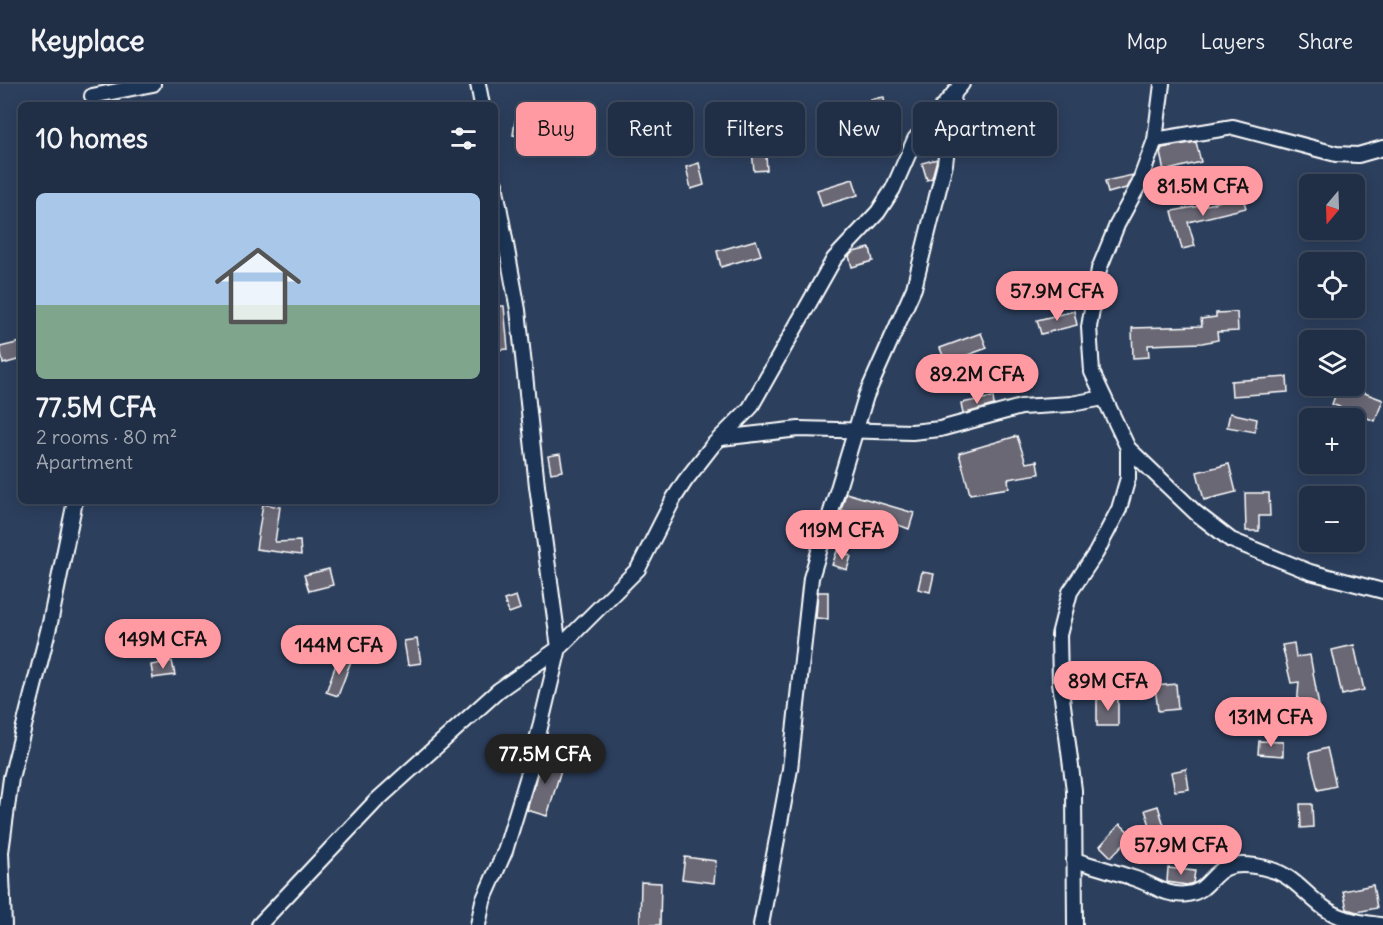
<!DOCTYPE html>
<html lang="en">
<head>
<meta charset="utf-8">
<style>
  :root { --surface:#212f46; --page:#2d3b51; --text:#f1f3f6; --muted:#a2a9b3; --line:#3e4a5f; --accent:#ff9aa2 }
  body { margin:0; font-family:Delius,sans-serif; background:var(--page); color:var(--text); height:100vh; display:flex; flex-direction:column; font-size:22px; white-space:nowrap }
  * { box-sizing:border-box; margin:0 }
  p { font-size:20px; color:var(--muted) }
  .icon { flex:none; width:33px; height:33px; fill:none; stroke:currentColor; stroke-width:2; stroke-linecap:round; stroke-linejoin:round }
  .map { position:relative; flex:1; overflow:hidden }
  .side { position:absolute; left:18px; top:18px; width:480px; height:402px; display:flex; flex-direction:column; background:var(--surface); border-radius:9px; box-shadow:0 3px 15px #0003,0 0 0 2px var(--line) }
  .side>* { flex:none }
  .guide { position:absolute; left:516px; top:18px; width:570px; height:54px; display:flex; gap:12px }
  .needle { width:39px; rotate:199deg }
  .buttons { position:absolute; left:1299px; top:90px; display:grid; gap:12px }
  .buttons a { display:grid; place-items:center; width:66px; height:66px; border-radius:9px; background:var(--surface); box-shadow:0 3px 15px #0003,0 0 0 2px var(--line); font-size:30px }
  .price { position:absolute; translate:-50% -51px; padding:0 14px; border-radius:21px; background:var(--accent); color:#111; font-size:20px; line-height:39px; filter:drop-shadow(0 2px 3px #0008) }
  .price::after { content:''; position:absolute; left:50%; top:36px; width:18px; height:14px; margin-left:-9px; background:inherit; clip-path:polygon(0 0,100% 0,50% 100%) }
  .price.active { background:#222; color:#fff }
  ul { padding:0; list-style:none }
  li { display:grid; align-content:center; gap:12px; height:318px; padding:0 18px }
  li+li { border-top:2px solid var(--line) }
  li span { display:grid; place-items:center; height:186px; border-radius:9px; color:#555 }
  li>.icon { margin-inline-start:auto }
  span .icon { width:108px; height:108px; fill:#fffc; stroke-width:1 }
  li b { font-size:26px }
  h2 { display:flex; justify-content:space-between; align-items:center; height:72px; padding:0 18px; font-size:26px }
  .chip { padding:0 21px; border-radius:9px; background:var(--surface); box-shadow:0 3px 15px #0003,0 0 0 2px var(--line); font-size:21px; line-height:54px }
  .chip.active { background:var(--accent); color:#111 }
  header { display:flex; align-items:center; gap:36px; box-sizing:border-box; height:84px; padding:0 30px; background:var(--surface); border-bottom:2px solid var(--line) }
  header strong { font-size:28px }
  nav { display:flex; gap:33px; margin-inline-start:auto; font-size:21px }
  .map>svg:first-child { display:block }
</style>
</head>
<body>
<header>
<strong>Keyplace</strong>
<nav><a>Map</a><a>Layers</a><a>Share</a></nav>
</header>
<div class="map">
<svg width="1383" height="841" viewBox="0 0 1383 841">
  <rect width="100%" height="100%" fill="#2c3f5d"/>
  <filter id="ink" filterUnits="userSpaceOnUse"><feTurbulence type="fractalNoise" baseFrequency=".0167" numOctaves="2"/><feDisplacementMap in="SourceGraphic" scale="12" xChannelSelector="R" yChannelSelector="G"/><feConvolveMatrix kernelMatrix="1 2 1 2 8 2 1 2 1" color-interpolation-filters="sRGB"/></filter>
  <g filter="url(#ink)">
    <g fill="#6a6774" stroke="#fff" stroke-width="1.5">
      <polygon points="884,13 889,47 876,49 871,15"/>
      <polygon points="515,37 544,40 542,55 513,51"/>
      <polygon points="785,42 788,70 766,72 767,86 754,87 750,46"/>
      <polygon points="1196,58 1201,78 1164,87 1160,69 1162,64"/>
      <polygon points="937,75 932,94 927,96 922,79"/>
      <polygon points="699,79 704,101 691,105 686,83"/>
      <polygon points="1133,91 1126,104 1108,109 1105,97"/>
      <polygon points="853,95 858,111 822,122 817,106"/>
      <polygon points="1242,110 1246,124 1188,138 1195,162 1182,165 1172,127 1211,120"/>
      <polygon points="756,156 761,171 721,183 717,167"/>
      <polygon points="870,164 873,177 852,183 849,172 853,168"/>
      <polygon points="495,222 504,222 508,265 496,266"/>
      <polygon points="1074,227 1077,241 1041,250 1037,236"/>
      <polygon points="1237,228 1238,247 1217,248 1218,256 1202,259 1148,261 1149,273 1133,274 1132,244 1202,242 1201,235 1216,233 1216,229"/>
      <polygon points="981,249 987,264 946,279 940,264"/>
      <polygon points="21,258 21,275 3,280 0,263"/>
      <polygon points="1287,293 1288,308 1232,312 1231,297"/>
      <polygon points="1339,302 1346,302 1383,316 1375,337 1332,320"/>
      <polygon points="993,313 994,321 963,330 961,319"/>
      <polygon points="1230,329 1257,335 1255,348 1227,343"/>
      <polygon points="1017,352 1026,379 1037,377 1039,390 1008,395 1009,404 970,410 959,369"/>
      <polygon points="560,370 563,387 551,389 548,372"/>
      <polygon points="1229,380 1236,408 1204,416 1197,388"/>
      <polygon points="846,409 914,429 909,445 872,431 871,435 841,426"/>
      <polygon points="1245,409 1269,409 1270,432 1259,432 1259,447 1246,447"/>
      <polygon points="263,420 280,423 275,458 300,457 301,471 256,465"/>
      <polygon points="837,467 851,472 847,486 832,481"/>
      <polygon points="329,485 333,501 309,507 304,491"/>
      <polygon points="922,488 934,490 930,508 918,505"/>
      <polygon points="818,508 828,508 828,535 816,534"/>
      <polygon points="516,512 520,525 509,529 504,516"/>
      <polygon points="417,555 421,579 408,581 404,557"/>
      <polygon points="1294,559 1296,573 1310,571 1320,628 1299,633 1297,623 1299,598 1291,599 1282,561"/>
      <polygon points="1354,561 1364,606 1342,611 1332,566"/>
      <polygon points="339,572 351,577 338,612 326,608"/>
      <polygon points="172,577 175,591 153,594 151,581"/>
      <polygon points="1176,600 1178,625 1158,627 1155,602"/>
      <rect x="1097" y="615" width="21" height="27"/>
      <polygon points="1259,657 1283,658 1283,672 1258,670"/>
      <polygon points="1327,664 1336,702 1318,706 1309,669"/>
      <polygon points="543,670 564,676 547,732 527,726"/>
      <polygon points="1186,685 1189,705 1175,707 1171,688"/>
      <polygon points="1300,720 1312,720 1313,743 1301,744"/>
      <polygon points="1158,722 1174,774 1162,778 1145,726"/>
      <polygon points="1120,740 1132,751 1111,773 1100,762"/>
      <polygon points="685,773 716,777 714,799 682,795"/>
      <polygon points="1168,784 1195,787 1193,799 1187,801 1167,798"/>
      <polygon points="641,798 661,799 660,841 640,841"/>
      <polygon points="1373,801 1377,824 1357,828 1347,825 1343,807"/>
    </g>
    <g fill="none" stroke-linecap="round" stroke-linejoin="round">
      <defs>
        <g id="minor">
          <polyline points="478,0 482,21"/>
          <polyline points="92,12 153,0"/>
          <polyline points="1155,56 1233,43 1336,70 1358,71 1383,64"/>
          <polyline points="721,354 799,345 912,348 940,345 1021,323 1071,320 1104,314"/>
          <polyline points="1128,364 1196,429 1231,456 1310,488 1383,507"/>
          <path d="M1074,776C1094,782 1115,788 1136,795C1153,801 1168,813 1187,810C1217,806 1208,775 1255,782C1291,787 1298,804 1323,823C1340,836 1360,838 1380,841"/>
          <polyline points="4,841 1,768 11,694 50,539 75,417"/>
          <polyline points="259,841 376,717 499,606 559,564 537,402 518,226 495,100"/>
          <polyline points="478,841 483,817 505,767 530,685 559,564 638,485 674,414 685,397 713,361 750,324 834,175 878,128 893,105 915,55 962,0"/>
          <polyline points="761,841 790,685 811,494 866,312 914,204 945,80 954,9"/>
          <polyline points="1075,841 1074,706 1060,598 1059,551 1070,508 1096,469 1119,425 1128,394 1128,364 1092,288 1089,243 1099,185 1117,141 1138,102 1155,56 1162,0"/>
        </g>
      </defs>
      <use href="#minor" stroke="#fff" stroke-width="18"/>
      <use href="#minor" stroke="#1d3557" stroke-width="14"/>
    </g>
  </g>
</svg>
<div class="buttons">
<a><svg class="needle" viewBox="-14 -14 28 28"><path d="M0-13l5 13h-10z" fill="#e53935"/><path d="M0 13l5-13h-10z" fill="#a2a9b3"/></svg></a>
<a><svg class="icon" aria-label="locate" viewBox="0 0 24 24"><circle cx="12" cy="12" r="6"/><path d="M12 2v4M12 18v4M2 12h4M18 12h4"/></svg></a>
<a><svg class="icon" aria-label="layers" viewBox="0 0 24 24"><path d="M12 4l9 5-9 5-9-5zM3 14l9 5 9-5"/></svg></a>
<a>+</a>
<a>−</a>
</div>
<b class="price" style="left:1203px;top:133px">81.5M CFA</b>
<b class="price" style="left:1057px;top:238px">57.9M CFA</b>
<b class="price" style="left:977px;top:321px">89.2M CFA</b>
<b class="price" style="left:842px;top:477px">119M CFA</b>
<b class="price" style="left:163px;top:586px">149M CFA</b>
<b class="price" style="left:339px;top:592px">144M CFA</b>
<b class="price" style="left:1108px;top:628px">89M CFA</b>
<b class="price" style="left:1271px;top:664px">131M CFA</b>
<b class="price active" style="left:545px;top:701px">77.5M CFA</b>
<b class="price" style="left:1181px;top:792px">57.9M CFA</b>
<div class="guide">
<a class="chip active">Buy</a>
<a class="chip">Rent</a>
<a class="chip">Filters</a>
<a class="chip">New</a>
<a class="chip">Apartment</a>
</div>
<section class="side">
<h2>10 homes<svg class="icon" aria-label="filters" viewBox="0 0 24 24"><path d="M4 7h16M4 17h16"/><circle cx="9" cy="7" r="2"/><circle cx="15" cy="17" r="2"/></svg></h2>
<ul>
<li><span style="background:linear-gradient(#a9c7e8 60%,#7fa58c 0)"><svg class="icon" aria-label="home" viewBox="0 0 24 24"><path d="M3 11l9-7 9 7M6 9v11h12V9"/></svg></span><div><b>77.5M CFA</b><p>2 rooms · 80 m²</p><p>Apartment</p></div></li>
</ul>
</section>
</div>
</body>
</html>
